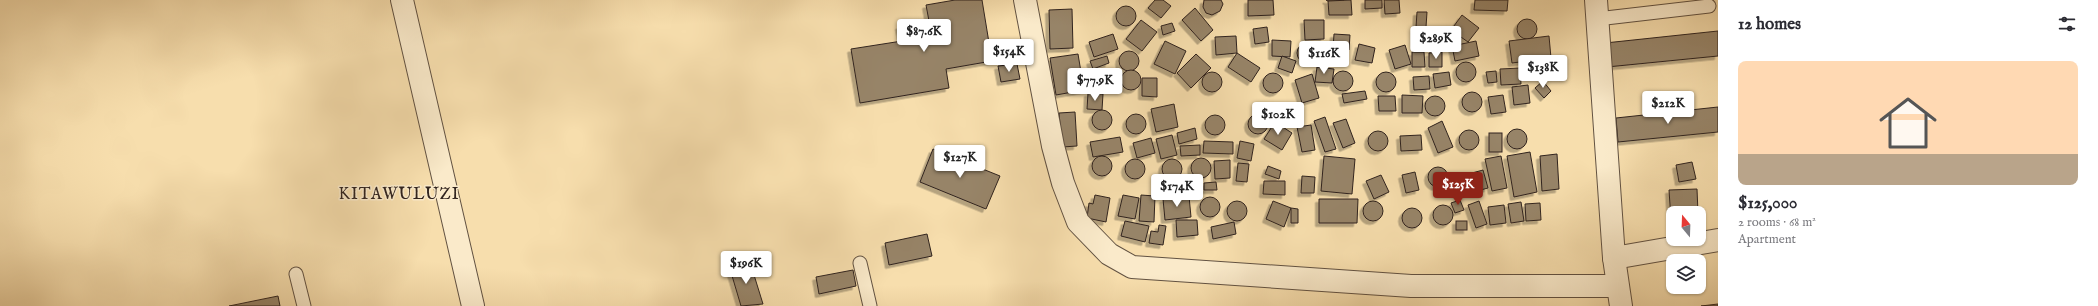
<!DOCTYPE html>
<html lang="en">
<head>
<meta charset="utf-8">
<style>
  :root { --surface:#fff; --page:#f7f7f7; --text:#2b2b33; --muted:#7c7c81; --line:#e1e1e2; --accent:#8f2418 }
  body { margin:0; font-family:"IM FELL English",serif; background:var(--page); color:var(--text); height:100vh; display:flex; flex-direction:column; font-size:15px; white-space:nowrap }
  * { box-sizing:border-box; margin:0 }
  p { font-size:13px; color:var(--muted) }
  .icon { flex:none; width:22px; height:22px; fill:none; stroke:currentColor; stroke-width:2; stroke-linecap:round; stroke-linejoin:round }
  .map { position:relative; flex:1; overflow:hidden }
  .side { display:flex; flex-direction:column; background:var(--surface); width:380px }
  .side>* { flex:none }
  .needle { width:26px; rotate:341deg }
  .tools { position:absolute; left:1666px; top:206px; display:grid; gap:8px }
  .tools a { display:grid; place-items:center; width:40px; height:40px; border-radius:8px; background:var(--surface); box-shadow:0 1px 3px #0004; font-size:20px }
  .price { position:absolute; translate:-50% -34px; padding:0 9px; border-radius:4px; background:#fff; color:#222; font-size:13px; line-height:26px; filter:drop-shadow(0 1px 2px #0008) }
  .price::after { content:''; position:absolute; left:50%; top:24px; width:12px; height:9px; margin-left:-6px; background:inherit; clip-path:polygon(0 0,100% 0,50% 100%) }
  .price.current { background:var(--accent); color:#fff }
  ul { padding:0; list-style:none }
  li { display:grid; align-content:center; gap:8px; height:212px; padding:0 20px }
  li+li { border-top:1px solid var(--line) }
  li span { display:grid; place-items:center; height:124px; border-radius:8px; color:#555 }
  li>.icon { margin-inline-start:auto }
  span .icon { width:72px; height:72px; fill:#fffc; stroke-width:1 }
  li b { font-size:17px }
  h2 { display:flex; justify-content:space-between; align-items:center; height:48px; padding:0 20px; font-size:17px }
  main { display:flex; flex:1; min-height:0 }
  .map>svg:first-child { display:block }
</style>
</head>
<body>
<main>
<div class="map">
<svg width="1718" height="306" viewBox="0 0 1718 306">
  <defs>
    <filter id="shadow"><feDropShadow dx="-3.5" dy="3.5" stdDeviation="0" flood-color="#0004"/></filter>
  </defs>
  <rect width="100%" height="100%" fill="#f7dead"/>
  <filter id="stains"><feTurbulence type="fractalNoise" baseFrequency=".005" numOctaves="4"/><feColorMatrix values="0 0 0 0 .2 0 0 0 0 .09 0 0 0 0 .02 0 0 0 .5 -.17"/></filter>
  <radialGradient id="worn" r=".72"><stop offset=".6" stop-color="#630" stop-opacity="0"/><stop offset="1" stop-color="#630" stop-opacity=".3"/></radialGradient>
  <g fill="#978468" stroke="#30231e" filter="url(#shadow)">
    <polygon points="955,0 982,0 992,61 946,69 949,88 860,103 851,49 902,41 899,26 929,21 926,5"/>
    <polygon points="1155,0 1163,0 1171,6 1161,18 1148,8"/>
    <polygon points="1204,0 1221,0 1223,4 1220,11 1212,15 1206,13 1203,7"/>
    <polygon points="1248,0 1273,0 1274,15 1248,16"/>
    <polygon points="1326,0 1344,0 1341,3 1335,5"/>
    <polygon points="1351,0 1352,15 1329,15 1328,1"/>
    <polygon points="1365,0 1382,0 1382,8 1365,9"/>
    <polygon points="1384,0 1399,0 1400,13 1385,14"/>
    <polygon points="1475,0 1508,0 1507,11 1474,10"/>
    <circle cx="1126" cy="16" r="10"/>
    <polygon points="1195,8 1213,30 1201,41 1182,20"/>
    <polygon points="1072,9 1073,48 1050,49 1049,10"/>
    <polygon points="1417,12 1427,12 1426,27 1416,27"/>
    <polygon points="1462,15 1479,28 1468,42 1451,30"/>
    <circle cx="1527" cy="29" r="10"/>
    <polygon points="1141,20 1157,32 1142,51 1126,39"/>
    <polygon points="1304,20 1324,20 1324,39 1305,40"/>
    <polygon points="1172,23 1175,31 1163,35 1161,26"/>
    <polygon points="1267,27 1269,42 1255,44 1253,29"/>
    <rect x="1417" y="30" width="20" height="17"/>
    <polygon points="1718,31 1718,56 1607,67 1605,43"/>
    <polygon points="1113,34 1118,49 1094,57 1089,42"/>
    <polygon points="1334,34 1350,35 1349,50 1333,49"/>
    <polygon points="1236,36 1237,53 1216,55 1215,37"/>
    <polygon points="1549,36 1551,58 1512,63 1509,41"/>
    <polygon points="1272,40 1291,41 1290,57 1272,56"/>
    <polygon points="1165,41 1186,51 1175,74 1154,64"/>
    <polygon points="1476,41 1479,56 1455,61 1452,46"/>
    <circle cx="1307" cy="53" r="10"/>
    <polygon points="1359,44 1375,48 1372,63 1355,60"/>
    <polygon points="1405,45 1411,64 1395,69 1389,50"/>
    <circle cx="1129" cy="61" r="10"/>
    <polygon points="1412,52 1424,52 1425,67 1412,67"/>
    <polygon points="1442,52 1442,67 1429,67 1429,53"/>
    <polygon points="1237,53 1260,68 1251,82 1228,67"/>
    <polygon points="1078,54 1084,90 1056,95 1050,58"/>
    <polygon points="1196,54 1211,68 1191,88 1177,73"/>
    <polygon points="1107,56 1109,63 1093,69 1090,61"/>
    <polygon points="1282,56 1296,61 1292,73 1278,68"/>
    <circle cx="1466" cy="72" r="10"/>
    <polygon points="1017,64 1020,79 1001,82 998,66"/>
    <polygon points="1317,67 1334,69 1332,83 1315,82"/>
    <polygon points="1520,68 1521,84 1501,85 1500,69"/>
    <circle cx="1131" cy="80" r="10"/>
    <polygon points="1496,71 1497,82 1488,83 1486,72"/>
    <circle cx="1343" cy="81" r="10"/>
    <circle cx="1095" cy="79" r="8"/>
    <polygon points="1449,72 1451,85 1435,88 1433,74"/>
    <circle cx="1212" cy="82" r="10"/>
    <circle cx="1386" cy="82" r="10"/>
    <circle cx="1273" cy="83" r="10"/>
    <polygon points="1312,74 1319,98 1302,103 1295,80"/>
    <polygon points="1429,76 1430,89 1414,90 1413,77"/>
    <polygon points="1142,78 1157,78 1157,97 1142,96"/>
    <polygon points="1543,81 1551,91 1544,98 1535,88"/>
    <polygon points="1528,85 1530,103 1514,105 1512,87"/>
    <polygon points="1365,91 1367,99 1344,103 1342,94"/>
    <circle cx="1472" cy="102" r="10"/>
    <polygon points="1088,93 1103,94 1102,110 1087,109"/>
    <polygon points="1402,95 1423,96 1422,113 1402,113"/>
    <polygon points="1503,95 1506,112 1491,114 1488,97"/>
    <polygon points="1378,96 1395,96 1396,111 1379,111"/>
    <circle cx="1435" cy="106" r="10"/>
    <polygon points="1174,104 1178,127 1156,132 1151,109"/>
    <polygon points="1718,107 1718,132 1618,142 1616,118"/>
    <circle cx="1102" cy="120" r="10"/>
    <polygon points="1075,112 1077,146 1062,147 1059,113"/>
    <circle cx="1136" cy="124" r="10"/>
    <circle cx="1258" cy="124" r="10"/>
    <circle cx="1215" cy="125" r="10"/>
    <polygon points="1325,117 1336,149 1325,152 1314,121"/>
    <polygon points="1346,119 1355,143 1343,148 1333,123"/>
    <polygon points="1442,121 1453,147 1438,153 1428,128"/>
    <polygon points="1275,122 1292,133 1282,150 1264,139"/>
    <polygon points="1311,125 1315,150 1302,152 1297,127"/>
    <polygon points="1195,128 1197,139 1179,144 1177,133"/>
    <circle cx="1517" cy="139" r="10"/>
    <circle cx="1469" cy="140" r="10"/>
    <circle cx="1378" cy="141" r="10"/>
    <rect x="1489" y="133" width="13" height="19"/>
    <polygon points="1172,135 1177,155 1161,159 1156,139"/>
    <polygon points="1421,135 1422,150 1401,151 1400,136"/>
    <polygon points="1120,137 1123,152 1093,157 1090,142"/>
    <polygon points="1151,138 1155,153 1137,158 1133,143"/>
    <polygon points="1204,141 1233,142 1233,154 1203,153"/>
    <polygon points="1240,141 1254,144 1251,161 1237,158"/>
    <polygon points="1200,145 1200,155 1181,156 1180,146"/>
    <polygon points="933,149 1000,176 986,209 920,182"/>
    <polygon points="1530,152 1537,192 1514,197 1507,156"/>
    <polygon points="1557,154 1559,189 1542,191 1540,156"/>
    <polygon points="1324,156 1355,159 1352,194 1321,191"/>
    <polygon points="1501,156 1507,188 1492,191 1485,159"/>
    <circle cx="1102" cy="166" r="10"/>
    <circle cx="1201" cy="168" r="10"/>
    <circle cx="1135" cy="169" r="10"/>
    <circle cx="1172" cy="169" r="10"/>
    <polygon points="1230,160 1230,178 1215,179 1214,161"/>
    <polygon points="1692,162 1696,179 1679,182 1676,165"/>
    <polygon points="1238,163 1249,164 1247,182 1236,181"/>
    <polygon points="1268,166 1281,171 1279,179 1265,174"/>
    <circle cx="1438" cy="177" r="10"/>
    <polygon points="1483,170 1488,188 1477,191 1472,173"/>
    <polygon points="1415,172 1419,190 1406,193 1402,175"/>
    <polygon points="1465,174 1470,189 1459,193 1455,177"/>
    <polygon points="1381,175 1389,192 1374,199 1366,181"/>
    <polygon points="1302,176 1315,177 1314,193 1301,193"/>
    <polygon points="1264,181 1285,181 1285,195 1263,194"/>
    <polygon points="1216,182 1217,190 1204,190 1204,183"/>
    <polygon points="1697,189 1698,213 1673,213 1673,220 1671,220 1669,190"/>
    <polygon points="1095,195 1110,198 1106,222 1087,218 1089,203 1093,204"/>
    <polygon points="1123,195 1139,198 1135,219 1118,216"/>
    <polygon points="1141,195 1155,196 1154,222 1139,221"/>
    <polygon points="1189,196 1191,217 1165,220 1163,199"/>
    <circle cx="1210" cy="207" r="10"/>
    <polygon points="1319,199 1358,199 1357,223 1319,223"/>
    <polygon points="1460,200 1464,210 1455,213 1451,203"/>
    <circle cx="1373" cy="211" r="10"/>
    <polygon points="1273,201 1291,208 1284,227 1266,219"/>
    <polygon points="1479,201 1487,224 1476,228 1468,205"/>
    <circle cx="1237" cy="211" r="10"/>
    <polygon points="1521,202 1524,221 1511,223 1508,204"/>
    <polygon points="1540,203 1541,220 1526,221 1525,204"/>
    <polygon points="1504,205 1506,223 1490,225 1488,207"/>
    <circle cx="1443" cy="215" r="10"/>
    <polygon points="1291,208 1298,209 1298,223 1291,223"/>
    <circle cx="1412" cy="218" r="10"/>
    <polygon points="1176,220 1197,220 1198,235 1177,237"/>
    <polygon points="1125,221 1149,226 1145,242 1121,236"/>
    <rect x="1456" y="221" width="11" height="9"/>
    <polygon points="1234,222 1236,234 1213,239 1211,227"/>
    <polygon points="1159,225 1166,226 1163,245 1149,243 1151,231 1158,232"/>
    <polygon points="927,234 932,256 889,265 885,243"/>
    <polygon points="750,262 763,304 741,306 730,269"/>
    <polygon points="853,270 856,286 819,294 816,277"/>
    <polygon points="278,296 280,306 229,306"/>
    <polygon points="1718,304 1718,306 1701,306"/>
  </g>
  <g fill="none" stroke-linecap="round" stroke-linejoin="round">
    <defs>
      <g id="lane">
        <polyline points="1597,19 1709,6"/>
        <polyline points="860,263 870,306"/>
        <polyline points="296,274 304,306"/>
      </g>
      <g id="street">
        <polyline points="402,0 473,306"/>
        <polyline points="1025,0 1053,146 1063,183 1078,222 1109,254 1132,267 1411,286 1617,286"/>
        <polyline points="1596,0 1614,258 1621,306"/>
        <polyline points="1614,258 1718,240"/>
      </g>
    </defs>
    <use href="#lane" stroke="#625242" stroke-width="15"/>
    <use href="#street" stroke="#625242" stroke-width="24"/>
    <use href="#lane" stroke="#faeaca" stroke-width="13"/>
    <use href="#street" stroke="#faeaca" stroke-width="22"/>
  </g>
  <g text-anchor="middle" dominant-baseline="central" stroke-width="3" stroke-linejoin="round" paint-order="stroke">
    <g font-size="16" letter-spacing="1" fill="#30231e" stroke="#faeaca">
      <text x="399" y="195">KITAWULUZI</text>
    </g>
  </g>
  <rect width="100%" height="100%" filter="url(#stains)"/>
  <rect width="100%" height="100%" fill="url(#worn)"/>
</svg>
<div class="tools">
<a><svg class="needle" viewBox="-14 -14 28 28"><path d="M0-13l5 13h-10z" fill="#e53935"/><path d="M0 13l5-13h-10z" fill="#7c7c81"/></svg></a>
<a><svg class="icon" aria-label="layers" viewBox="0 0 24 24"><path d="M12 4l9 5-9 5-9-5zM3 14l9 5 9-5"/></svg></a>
</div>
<b class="price" style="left:924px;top:53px">$87.6K</b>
<b class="price" style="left:1436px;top:60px">$289K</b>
<b class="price" style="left:1009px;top:73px">$154K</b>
<b class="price" style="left:1324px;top:75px">$116K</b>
<b class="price" style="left:1543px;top:89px">$138K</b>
<b class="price" style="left:1095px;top:102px">$77.9K</b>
<b class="price" style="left:1668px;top:125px">$212K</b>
<b class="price" style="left:1278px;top:136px">$102K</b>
<b class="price" style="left:960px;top:179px">$127K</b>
<b class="price current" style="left:1458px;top:206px">$125K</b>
<b class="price" style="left:1177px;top:208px">$174K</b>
<b class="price" style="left:746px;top:285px">$196K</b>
</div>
<section class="side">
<h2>12 homes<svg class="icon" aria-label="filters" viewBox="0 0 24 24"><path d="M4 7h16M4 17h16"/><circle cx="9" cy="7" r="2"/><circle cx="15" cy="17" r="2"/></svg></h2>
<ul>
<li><span style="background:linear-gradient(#ffd9b3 75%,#b9a48a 0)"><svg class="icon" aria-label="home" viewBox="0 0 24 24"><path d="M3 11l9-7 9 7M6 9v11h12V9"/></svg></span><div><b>$125,000</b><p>2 rooms · 68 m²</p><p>Apartment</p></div></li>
</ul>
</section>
</main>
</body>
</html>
